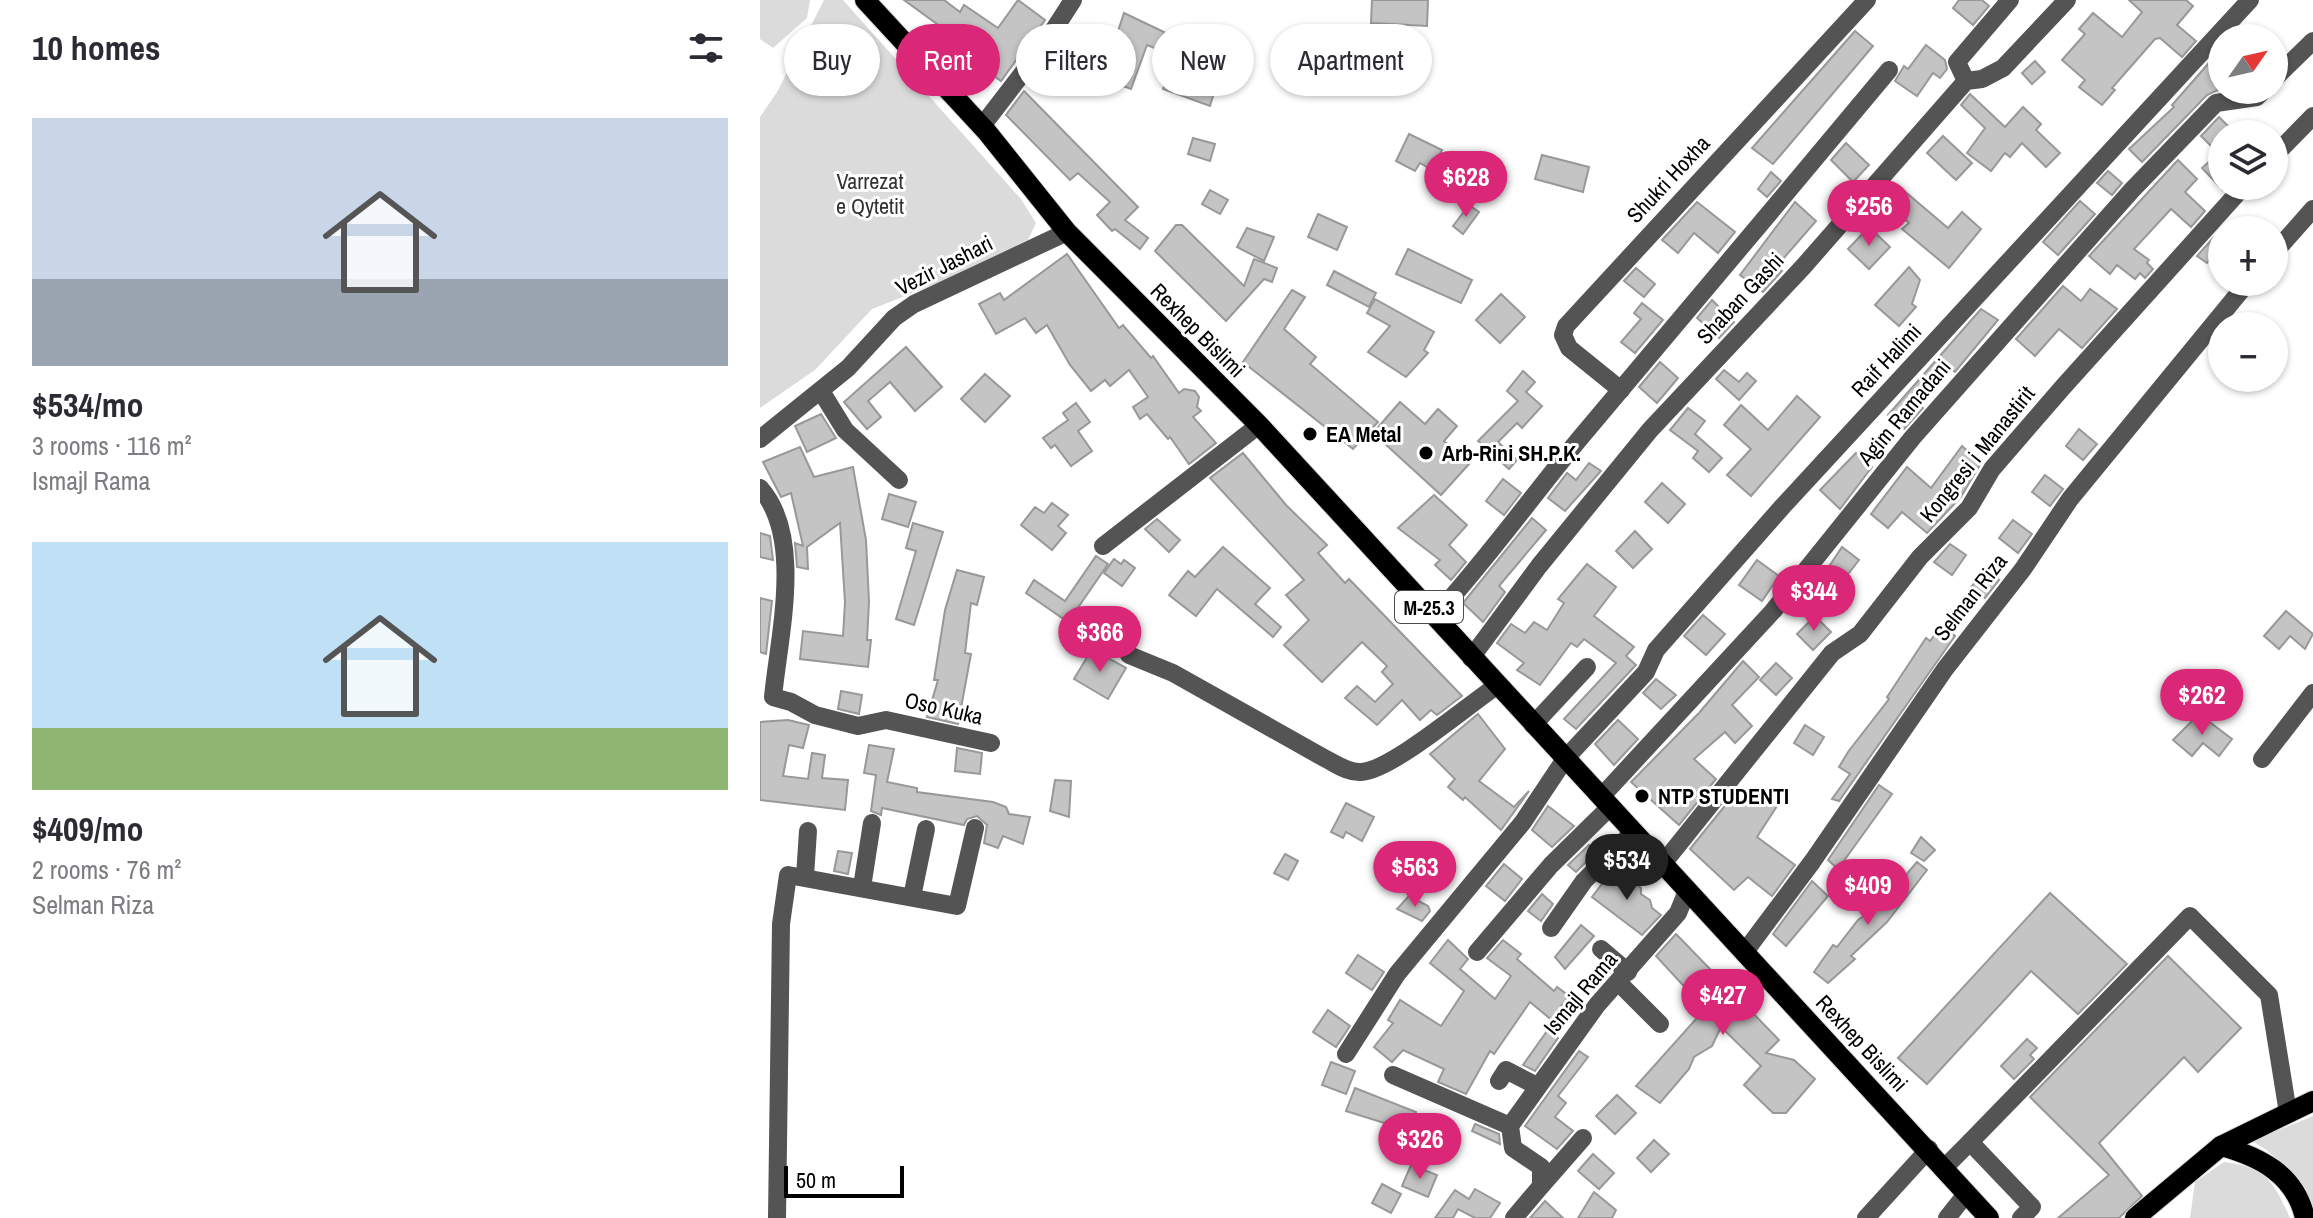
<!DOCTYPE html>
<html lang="en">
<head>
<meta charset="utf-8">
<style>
  :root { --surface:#fff; --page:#f2f2f3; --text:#2b2b33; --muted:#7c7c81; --accent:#db2777 }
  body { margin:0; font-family:"Archivo Narrow",sans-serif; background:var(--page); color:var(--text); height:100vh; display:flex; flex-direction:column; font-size:30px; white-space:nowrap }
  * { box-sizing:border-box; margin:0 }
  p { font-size:26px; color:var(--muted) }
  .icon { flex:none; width:44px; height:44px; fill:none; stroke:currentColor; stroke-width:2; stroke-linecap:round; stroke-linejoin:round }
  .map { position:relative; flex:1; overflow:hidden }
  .drawer { display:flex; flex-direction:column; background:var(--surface); width:760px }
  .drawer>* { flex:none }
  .hud { position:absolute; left:24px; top:24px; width:760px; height:72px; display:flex; gap:16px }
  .needle { width:52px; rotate:56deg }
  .tools { position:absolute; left:1448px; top:24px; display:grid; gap:16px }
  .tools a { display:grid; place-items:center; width:80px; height:80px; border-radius:50%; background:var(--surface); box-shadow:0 2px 6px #0004; font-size:40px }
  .scale { position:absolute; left:24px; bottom:20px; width:120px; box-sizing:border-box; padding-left:8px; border:4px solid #000; border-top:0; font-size:22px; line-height:28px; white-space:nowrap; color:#000; -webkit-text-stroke:6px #fff; paint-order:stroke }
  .price { position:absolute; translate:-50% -68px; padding:0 18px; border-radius:28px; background:var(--accent); color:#fff; font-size:26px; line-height:52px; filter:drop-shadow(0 2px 4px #0008) }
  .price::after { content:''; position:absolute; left:50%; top:48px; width:24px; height:18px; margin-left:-12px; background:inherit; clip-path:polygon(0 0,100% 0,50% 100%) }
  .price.active { background:#222; color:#fff }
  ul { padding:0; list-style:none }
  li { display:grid; align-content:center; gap:16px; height:424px; padding:0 32px }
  li span { display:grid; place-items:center; height:248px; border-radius:0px; color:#555 }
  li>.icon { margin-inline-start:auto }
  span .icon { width:144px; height:144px; fill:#fffc; stroke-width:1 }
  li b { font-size:34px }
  h2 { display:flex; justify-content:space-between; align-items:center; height:96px; padding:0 32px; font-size:34px }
  .pill { padding:0 28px; border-radius:36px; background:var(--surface); box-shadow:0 2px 6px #0004; font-size:28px; line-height:72px }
  .pill.active { background:var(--accent); color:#fff }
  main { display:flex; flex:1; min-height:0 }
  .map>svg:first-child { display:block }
</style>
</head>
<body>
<main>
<section class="drawer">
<h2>10 homes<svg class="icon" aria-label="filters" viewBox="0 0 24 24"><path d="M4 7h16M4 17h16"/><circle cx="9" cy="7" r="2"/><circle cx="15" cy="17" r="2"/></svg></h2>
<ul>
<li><span style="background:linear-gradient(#c9d6e8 65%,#9aa5b1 0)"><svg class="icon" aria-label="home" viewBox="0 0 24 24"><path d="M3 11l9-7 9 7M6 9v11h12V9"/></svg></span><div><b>$534/mo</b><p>3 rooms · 116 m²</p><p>Ismajl Rama</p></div></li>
<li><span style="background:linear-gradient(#bfe0f5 75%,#8fb573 0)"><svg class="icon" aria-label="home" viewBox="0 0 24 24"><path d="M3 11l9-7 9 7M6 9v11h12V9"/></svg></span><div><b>$409/mo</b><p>2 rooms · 76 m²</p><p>Selman Riza</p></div></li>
</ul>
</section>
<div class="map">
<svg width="1553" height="1218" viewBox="0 0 1553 1218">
  <rect width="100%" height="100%" fill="#fff"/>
  <g fill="#dbdbdb">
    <polygon points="0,0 50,0 47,18 13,48 0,39"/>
    <polygon points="64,0 83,0 261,199 276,223 268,240 181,282 112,309 55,370 0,408 0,117 17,92"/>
    <path d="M1553,1116V1218C1543,1186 1522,1157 1492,1141Z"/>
    <path d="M1464,1162C1506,1167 1513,1181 1530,1218H1430L1435,1182Z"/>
  </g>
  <g fill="#c4c4c4" stroke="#989898" stroke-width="2">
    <polygon points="144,0 184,0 200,12 204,5 238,28 258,0 285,20 241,81 213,61 218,54"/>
    <polygon points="612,0 668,0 667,26 611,23"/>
    <polygon points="1199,0 1222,0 1229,6 1213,25 1193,8"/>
    <polygon points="1369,0 1426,0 1433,6 1417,25 1436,41 1422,57 1400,38 1395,39 1352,88 1355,90 1342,105 1319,87 1325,80 1302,60 1325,34 1319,29 1333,13 1362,37 1382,12"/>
    <polygon points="364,13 404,32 397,49 387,45 371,89 347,80 365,40 356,37"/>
    <polygon points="1095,31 1113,46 1013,164 992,148"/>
    <polygon points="300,41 307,44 295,69 284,65"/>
    <polygon points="1166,45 1185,60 1187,69 1180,78 1173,73 1157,96 1135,81 1144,66 1148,69"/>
    <polygon points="1275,61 1285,72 1272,84 1262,73"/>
    <polygon points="1448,64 1462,76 1462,88 1447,95 1382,162 1369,149 1414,107 1412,105"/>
    <polygon points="410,68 422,73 420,79 455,89 450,106 403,89"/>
    <polygon points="264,91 378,207 365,220 388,238 380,249 355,229 352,231 337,215 350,202 318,173 310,180 246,115"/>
    <polygon points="1210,94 1245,127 1263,107 1281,124 1276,130 1300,153 1286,167 1262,143 1250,157 1245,153 1231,171 1207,153 1225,128 1201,105"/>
    <polygon points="1459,117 1476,134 1462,134 1462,157 1441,136"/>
    <polygon points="649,134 682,150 672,170 660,163 655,171 636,161"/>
    <polygon points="1183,136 1212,163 1196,180 1167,153"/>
    <polygon points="433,138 455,144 450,161 428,154"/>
    <polygon points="1086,143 1109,165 1093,182 1071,160"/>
    <polygon points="782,155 829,167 823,192 775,179"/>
    <polygon points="1452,159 1462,170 1462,189 1442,168"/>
    <polygon points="1418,160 1437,179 1425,192 1445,211 1431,227 1411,209 1374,249 1389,260 1387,263 1393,269 1385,278 1380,273 1375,279 1357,265 1350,274 1329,256"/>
    <polygon points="1348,171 1362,183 1352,195 1337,183"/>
    <polygon points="1011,172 1021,181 1007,197 998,189"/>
    <polygon points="1142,189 1188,228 1202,212 1221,229 1189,268 1142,229 1149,223 1128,204"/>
    <polygon points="450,190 468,200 460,214 442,204"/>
    <polygon points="1320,201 1335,214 1298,255 1283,242"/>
    <polygon points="937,202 975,232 958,253 934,233 918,253 902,240"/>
    <polygon points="1035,202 1056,221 1016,267 1022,271 1003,292 980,275"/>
    <polygon points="709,205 719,212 703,234 693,226"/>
    <polygon points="558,214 587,227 577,250 548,237"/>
    <polygon points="416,225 422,225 484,286 494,259 517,268 512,282 504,279 466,321 395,251"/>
    <polygon points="1109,227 1130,247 1109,269 1088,249"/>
    <polygon points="487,228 514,237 504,261 477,247"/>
    <polygon points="1462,228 1462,258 1456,253 1447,263 1437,256"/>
    <polygon points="648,249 712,280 701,303 636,274"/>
    <polygon points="307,254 359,328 363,325 391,358 393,356 419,393 424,389 435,391 439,397 437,407 441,411 433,417 456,443 429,464 410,437 408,439 387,414 380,419 373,407 388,397 369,370 350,386 345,380 331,391 310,365 287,325 276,333 265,318 236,334 219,304 240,293 244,300"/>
    <polygon points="1149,267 1160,280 1152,304 1156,307 1139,326 1115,305"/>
    <polygon points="876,268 895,284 884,297 864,281"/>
    <polygon points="574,271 616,293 609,307 567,285"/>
    <polygon points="1303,286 1321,301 1330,289 1357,309 1322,348 1299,329 1275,356 1256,339"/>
    <polygon points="532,290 545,297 524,329 556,357 550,364 618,422 593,449 483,362"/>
    <polygon points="741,294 765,317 740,343 716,320"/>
    <polygon points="615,299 674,332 664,350 668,353 646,377 608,352 630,326 607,313"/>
    <polygon points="952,300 974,322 959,338 937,318"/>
    <polygon points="882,303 903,320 875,353 861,342 881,319 874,313"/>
    <polygon points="1221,309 1238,320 1195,372 1187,366 1159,404 1163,408 1144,429 1128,415"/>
    <polygon points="146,347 182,387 155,411 130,382 108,401 121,417 107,429 84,402"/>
    <polygon points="900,362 918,378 897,403 879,387"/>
    <polygon points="964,370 979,382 987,373 996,381 979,400 956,379"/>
    <polygon points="763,371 775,382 766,392 782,406 762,428 757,423 738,442 757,460 749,469 718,441 758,401 747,391"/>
    <polygon points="225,374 250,396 225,422 201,399"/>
    <polygon points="1037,396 1060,417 991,496 967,475 991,449 964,425 981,405 1008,430"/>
    <polygon points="640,402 665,424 678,409 697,426 684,441 709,464 681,495 613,433"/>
    <polygon points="316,403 330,422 318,431 332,451 311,466 295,445 291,448 283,438 308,420 303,413"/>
    <polygon points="928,408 945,421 935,434 962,458 949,472 933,458 938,451 910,430"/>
    <polygon points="61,414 76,438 47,452 35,426"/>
    <polygon points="1319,429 1337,444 1323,460 1306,446"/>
    <polygon points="1202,446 1221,463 1201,497 1167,533 1142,512 1128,528 1111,514 1147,467 1171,488"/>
    <polygon points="40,447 54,477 93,467 106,540 109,602 107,640 111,640 108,667 40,659 43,631 83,636 85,602 80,523 47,547 48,569 37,567 35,543 43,546 31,493 21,497 3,462"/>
    <polygon points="483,453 526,505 567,545 558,553 585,583 589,579 702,696 677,715 671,710 660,720 642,700 617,725 585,698 597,686 615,702 633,684 622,672 627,666 602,642 562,682 524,645 549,620 526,595 544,580 450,478"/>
    <polygon points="1096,453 1112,467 1080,509 1060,490"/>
    <polygon points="829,463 841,471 805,511 788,498 807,473 816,480"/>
    <polygon points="1285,475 1303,489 1290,506 1272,492"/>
    <polygon points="743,479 761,493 744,515 726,501"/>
    <polygon points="902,483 925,504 908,523 885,502"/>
    <polygon points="129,494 156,502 148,527 122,519"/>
    <polygon points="674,495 707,525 689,545 706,562 691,580 675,565 680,560 638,528"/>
    <polygon points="292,503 308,515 298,526 306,533 292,550 261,525 275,507 284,513"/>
    <polygon points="772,518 786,530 739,586 745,592 723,622 703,603"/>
    <polygon points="397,519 420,540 409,552 385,529"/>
    <polygon points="1253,520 1272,534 1258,553 1239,538"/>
    <polygon points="153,523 183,532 154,625 136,619 156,551 146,548"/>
    <polygon points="875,531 892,549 873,568 856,551"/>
    <polygon points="0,533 10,536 13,560 0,557"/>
    <polygon points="1190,544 1206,555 1192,575 1174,562"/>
    <polygon points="463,547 510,588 495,604 521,627 513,637 457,589 436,616 409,595 428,571 435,577"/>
    <polygon points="1082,547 1099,560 1081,583 1066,571"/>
    <polygon points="336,556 348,564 308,622 266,593 274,580 305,601"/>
    <polygon points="354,559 361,564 364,560 375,568 362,586 344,573"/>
    <polygon points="997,560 1019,576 1002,601 979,585"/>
    <polygon points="827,564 856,587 834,616 874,647 866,656 876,665 816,729 804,719 856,663 824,639 817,647 811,643 780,685 757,670 764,663 737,643 751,624 765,633 774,622 787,630 804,603 798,599"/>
    <polygon points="1226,569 1239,580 1225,598 1211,587"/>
    <polygon points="197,570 224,577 217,605 211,603 205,653 211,654 198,724 167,717 178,680 174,680 185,610"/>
    <polygon points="0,598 12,601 6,654 0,652"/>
    <polygon points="1526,611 1553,634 1545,649 1530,636 1519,649 1504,636"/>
    <polygon points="943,615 965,634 946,655 924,636"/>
    <polygon points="1055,616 1071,632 1053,650 1037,634"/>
    <polygon points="1182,625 1195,636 1079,801 1072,799 1090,774 1079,767 1088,752 1129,699 1127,697 1166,638 1170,641"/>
    <polygon points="332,649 366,668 348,699 314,679"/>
    <polygon points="983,661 999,677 972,705 992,726 975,743 965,732 934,759 956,779 919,825 871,782 939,713"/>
    <polygon points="1016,663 1032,678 1016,695 1000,680"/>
    <polygon points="896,679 916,695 901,709 883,693"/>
    <polygon points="81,691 102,695 99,714 78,709"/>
    <polygon points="718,714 745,749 719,781 754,807 769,791 741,830 705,797 703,800 688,787 695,779 670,754"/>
    <polygon points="1439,714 1472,739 1459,756 1443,743 1432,756 1413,740"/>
    <polygon points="28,720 49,725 43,748 29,745 23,776 48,779 52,753 65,755 62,778 88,780 85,810 0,800 0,722"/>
    <polygon points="858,720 878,739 854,765 835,744"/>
    <polygon points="1045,725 1064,737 1053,755 1034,743"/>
    <polygon points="109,745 134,749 127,782 157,788 157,792 233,802 246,807 249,814 270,817 263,844 243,836 238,848 224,843 227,825 217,816 207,819 204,825 122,808 121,815 111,811 116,775 104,773"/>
    <polygon points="197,748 222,753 220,774 195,771"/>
    <polygon points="295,780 311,781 309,817 290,811"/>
    <polygon points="1119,785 1132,794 1078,869 1068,860"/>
    <polygon points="989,789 1017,806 997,837 1035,865 1012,896 988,877 974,890 930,849 976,792 983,799"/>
    <polygon points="586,803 614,817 602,841 586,832 583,838 571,832"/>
    <polygon points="788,806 814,826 792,847 772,830"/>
    <polygon points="1161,837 1175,850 1164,861 1151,853"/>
    <polygon points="829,845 836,852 816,872 808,865"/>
    <polygon points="78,851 92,853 88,874 74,871"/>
    <polygon points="525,854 538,861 528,880 514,873"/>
    <polygon points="1157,862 1167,870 1127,922 1091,956 1095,959 1068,983 1054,972 1073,945 1077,947 1098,920 1121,904"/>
    <polygon points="744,864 762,879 745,901 726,886"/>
    <polygon points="854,868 881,888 881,894 890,900 892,908 901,915 882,935 832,897"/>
    <polygon points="1052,881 1068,896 1026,946 1013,934"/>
    <polygon points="1290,893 1367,964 1318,1014 1271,971 1167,1084 1138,1058"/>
    <polygon points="782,894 793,904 781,921 768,911"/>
    <polygon points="649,896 668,906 670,911 662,921 637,909"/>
    <polygon points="821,925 834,936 805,969 795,957"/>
    <polygon points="916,934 1019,1040 1006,1053 1034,1060 1055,1079 1026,1113 1013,1113 984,1085 1001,1066 961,1027 952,1046 934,1057 929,1069 900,1103 876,1086 945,1009 896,956"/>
    <polygon points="688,940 708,959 700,969 735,999 751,976 727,958 743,940 761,954 757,959 794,991 797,987 809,996 801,1006 810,1014 800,1027 770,1002 734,1054 730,1051 706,1094 678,1082 684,1069 643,1050 632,1062 614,1047 633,1023 628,1020 640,1000 681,1026 704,991 670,963"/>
    <polygon points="598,955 624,972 612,990 586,973"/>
    <polygon points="1408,956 1481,1028 1438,1072 1424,1057 1339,1143 1382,1196 1359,1218 1298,1218 1349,1175 1270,1097"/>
    <polygon points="568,1010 590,1026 576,1047 553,1032"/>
    <polygon points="787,1031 798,1038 775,1071 763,1065"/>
    <polygon points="1267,1039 1277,1048 1270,1055 1274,1059 1254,1079 1241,1066"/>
    <polygon points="819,1051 828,1057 798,1096 806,1103 795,1117 813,1131 797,1149 765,1126"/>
    <polygon points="571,1062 595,1071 586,1094 562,1085"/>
    <polygon points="595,1088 656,1112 650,1131 586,1111"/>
    <polygon points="857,1095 876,1113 855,1134 836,1116"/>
    <polygon points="715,1124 739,1134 740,1144 712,1131"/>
    <polygon points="894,1140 909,1154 891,1172 877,1158"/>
    <polygon points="833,1154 854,1173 839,1189 818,1171"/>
    <polygon points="651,1165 677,1175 668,1197 642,1186"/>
    <polygon points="622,1184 641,1194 631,1213 612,1203"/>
    <polygon points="715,1189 740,1203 730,1218 715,1218 698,1209 693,1218 675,1218 695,1190 709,1199"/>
    <polygon points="834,1192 856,1210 852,1218 818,1218"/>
    <polygon points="785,1201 803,1218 770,1218"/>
  </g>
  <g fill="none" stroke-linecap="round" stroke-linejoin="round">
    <defs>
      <g id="major">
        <polyline points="105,0 227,132 307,232 499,425 1229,1218"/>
        <path d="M1461,1146C1500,1157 1535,1174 1545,1218"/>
        <polyline points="1375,1218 1461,1146 1553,1101"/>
      </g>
    </defs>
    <use href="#major" stroke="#dbdbdb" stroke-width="22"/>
    <g stroke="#545454" stroke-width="18">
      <polyline points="1514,79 1553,41"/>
      <polyline points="1206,81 1197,62 1250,0"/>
      <polyline points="222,126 282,48 313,0"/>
      <polyline points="1514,156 1553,116"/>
      <polyline points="1514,253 1553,209"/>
      <polyline points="861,390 809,348 803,335 806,326 1107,0"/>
      <polyline points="61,391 85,430 139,480"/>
      <polyline points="0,439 88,368 134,318 154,304 307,232"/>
      <path d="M0,488C44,537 19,635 13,697L31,702L55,715L98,726L126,720L231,743"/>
      <polyline points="343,546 499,425"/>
      <path d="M676,615C728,558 772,496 821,437C924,314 1027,193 1129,70"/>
      <path d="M369,655L413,673L566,759C576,764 588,773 601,772C631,771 709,704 738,685"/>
      <polyline points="711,658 779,566 890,430 1043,267 1206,81 1222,79 1243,68 1307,0"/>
      <polyline points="773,725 827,667"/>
      <polyline points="1502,759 1553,693"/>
      <polyline points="841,797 1013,611 1153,437 1372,190 1456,103 1497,97 1504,90"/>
      <polyline points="901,866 1072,653 1100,634 1160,557 1209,508 1232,469 1303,387 1484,186"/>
      <polyline points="45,876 48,831"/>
      <polyline points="102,887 112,823"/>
      <polyline points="152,897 166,829"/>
      <polyline points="791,928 824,881 873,832"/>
      <polyline points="841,949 868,972"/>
      <polyline points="717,952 791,865 850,807"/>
      <polyline points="984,953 1052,862 1185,669 1263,569 1310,499 1488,282"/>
      <polyline points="858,982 900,1024"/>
      <polyline points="586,1054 637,974 763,822 805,759 886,672 896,650 1023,506 1490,0"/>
      <polyline points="633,1075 750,1126"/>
      <polyline points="739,1081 746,1070 777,1086"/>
      <polyline points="1210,1142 1430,916 1509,995 1528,1113"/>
      <polyline points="1184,1168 1210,1142 1272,1207 1261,1218"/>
      <polyline points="781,1186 823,1138"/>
      <polyline points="17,1218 21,924 28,875 197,906 215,828"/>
      <polyline points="754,1218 781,1186 781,1167 753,1148 750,1126 837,1005 918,913 927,891"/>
      <polyline points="1106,1218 1169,1149"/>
      <polyline points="1187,1218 1206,1194"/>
    </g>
    <use href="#major" stroke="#000" stroke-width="20"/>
  </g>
  <g fill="#000" stroke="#fff" stroke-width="3">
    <circle cx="550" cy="434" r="8"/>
    <circle cx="666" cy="453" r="8"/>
    <circle cx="882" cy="796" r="8"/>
  </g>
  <g text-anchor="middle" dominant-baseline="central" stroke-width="6" stroke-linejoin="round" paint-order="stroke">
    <rect fill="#fff" stroke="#4c4c4c" stroke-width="2" x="635" y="591" width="68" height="32" rx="6"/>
    <g font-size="20" font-weight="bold" fill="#000">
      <text x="669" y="607">M-25.3</text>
    </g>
    <g font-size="22" fill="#000" stroke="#fff">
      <text transform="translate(908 179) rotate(-47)">Shukri Hoxha</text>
      <text transform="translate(184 265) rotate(-27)">Vezir Jashari</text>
      <text transform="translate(980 298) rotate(-47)">Shaban Gashi</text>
      <text transform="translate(438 330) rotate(45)">Rexhep Bislimi</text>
      <text transform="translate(1126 360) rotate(-47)">Raif Halimi</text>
      <text transform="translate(1144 412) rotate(-50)">Agim Ramadani</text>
      <text transform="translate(1217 454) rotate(-51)">Kongresi i Manastirit</text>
      <text transform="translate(1210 597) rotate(-52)">Selman Riza</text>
      <text transform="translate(184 708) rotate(13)">Oso Kuka</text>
      <text transform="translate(820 993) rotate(-50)">Ismajl Rama</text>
      <text transform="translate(1102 1043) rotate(47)">Rexhep Bislimi</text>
    </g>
    <g font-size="22" fill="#323232" stroke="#fff">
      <text x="110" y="181">Varrezat<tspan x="110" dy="25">e Qytetit</tspan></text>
    </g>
    <g font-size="22" font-weight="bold" fill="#000" stroke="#fff" text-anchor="start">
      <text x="566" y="434">EA Metal</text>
      <text x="682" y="453">Arb-Rini SH.P.K.</text>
      <text x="898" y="796">NTP STUDENTI</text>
    </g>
  </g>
</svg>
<div class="tools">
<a><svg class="needle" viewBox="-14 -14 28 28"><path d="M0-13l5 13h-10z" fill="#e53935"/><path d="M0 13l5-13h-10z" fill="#7c7c81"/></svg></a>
<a><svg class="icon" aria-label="layers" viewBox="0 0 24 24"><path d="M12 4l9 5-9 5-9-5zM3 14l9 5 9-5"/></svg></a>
<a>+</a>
<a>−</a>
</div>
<div class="scale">50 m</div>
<b class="price" style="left:706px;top:219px">$628</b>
<b class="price" style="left:1109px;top:248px">$256</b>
<b class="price" style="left:1054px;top:633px">$344</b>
<b class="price" style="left:340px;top:674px">$366</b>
<b class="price" style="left:1442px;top:737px">$262</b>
<b class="price active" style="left:867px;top:902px">$534</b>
<b class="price" style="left:655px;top:909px">$563</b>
<b class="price" style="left:1108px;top:927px">$409</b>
<b class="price" style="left:963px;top:1037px">$427</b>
<b class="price" style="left:660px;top:1181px">$326</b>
<div class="hud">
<a class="pill">Buy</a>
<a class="pill active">Rent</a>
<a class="pill">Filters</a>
<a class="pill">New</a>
<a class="pill">Apartment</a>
</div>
</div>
</main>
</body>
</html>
